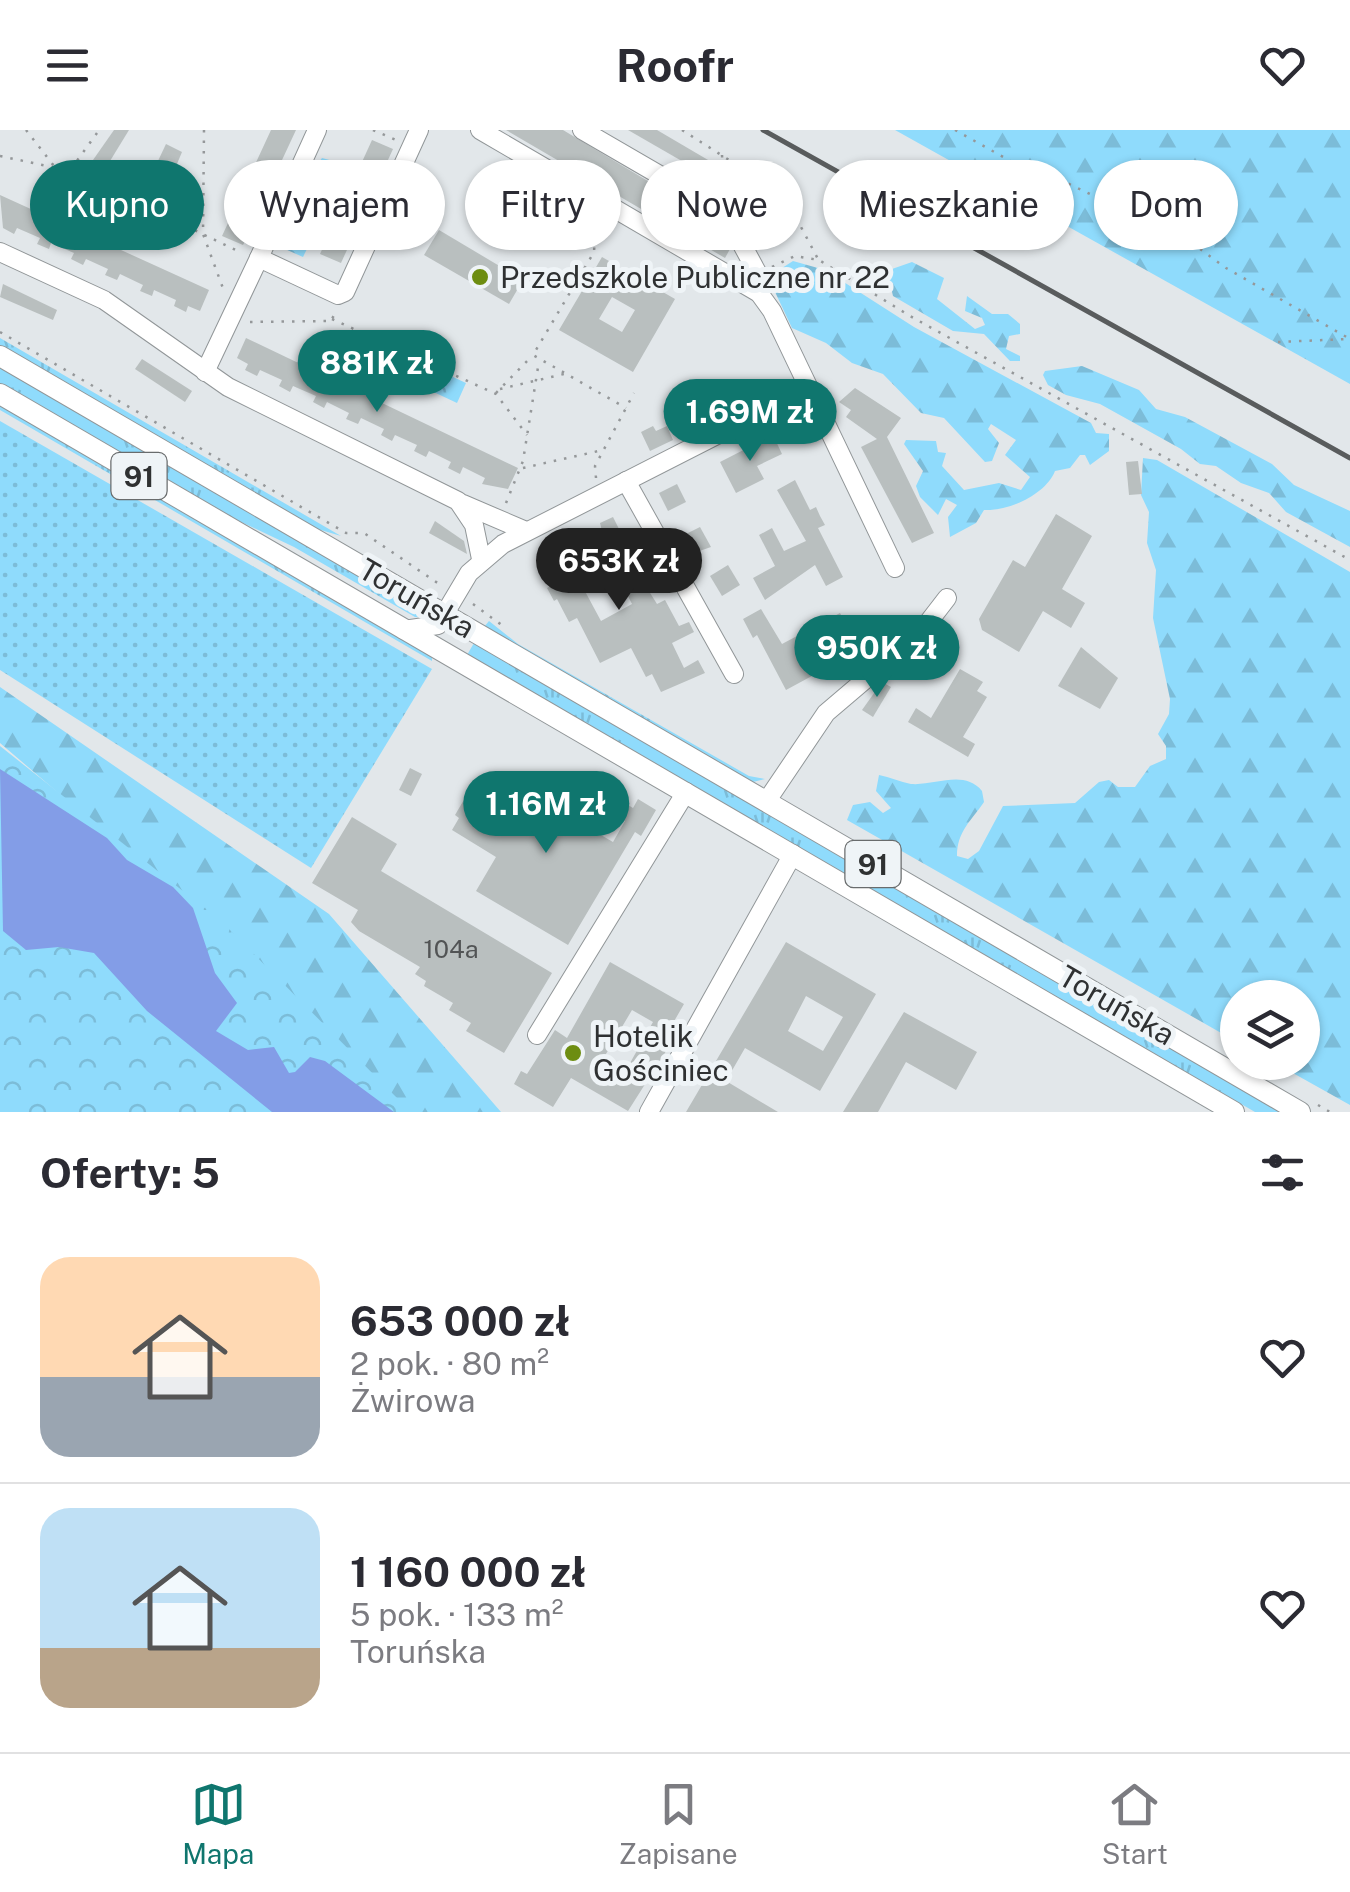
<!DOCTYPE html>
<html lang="pl">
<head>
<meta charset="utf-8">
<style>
  :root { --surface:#fff; --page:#f2f2f3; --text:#2b2b33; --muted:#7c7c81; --line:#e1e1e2; --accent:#0f766e }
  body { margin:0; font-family:"Public Sans",sans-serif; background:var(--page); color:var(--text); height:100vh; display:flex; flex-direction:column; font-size:38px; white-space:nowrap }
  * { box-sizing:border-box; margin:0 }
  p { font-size:32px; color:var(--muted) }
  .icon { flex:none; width:55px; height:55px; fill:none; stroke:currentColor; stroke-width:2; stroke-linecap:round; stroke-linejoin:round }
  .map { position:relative; height:982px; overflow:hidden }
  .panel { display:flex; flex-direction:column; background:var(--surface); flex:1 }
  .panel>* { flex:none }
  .guide { position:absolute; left:30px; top:30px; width:1290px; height:90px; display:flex; gap:20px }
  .fabs { position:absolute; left:1220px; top:850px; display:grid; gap:20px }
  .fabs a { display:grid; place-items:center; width:100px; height:100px; border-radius:50%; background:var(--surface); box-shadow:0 2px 8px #0004; font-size:50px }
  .price { position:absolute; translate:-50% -85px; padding:0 22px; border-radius:35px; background:var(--accent); color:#fff; font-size:32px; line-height:65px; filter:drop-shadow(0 2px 5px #0008) }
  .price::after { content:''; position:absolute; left:50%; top:60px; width:30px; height:22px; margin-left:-15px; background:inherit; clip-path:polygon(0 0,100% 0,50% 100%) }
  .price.on { background:#222; color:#fff }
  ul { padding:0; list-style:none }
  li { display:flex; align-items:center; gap:30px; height:250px; padding:0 40px }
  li+li { border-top:2px solid var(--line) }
  li span { display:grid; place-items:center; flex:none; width:280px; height:200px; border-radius:30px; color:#555 }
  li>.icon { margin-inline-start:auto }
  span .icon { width:120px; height:120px; fill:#fffc; stroke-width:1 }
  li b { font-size:42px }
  h2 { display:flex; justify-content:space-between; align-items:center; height:120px; padding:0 40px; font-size:42px }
  .pill { padding:0 35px; border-radius:45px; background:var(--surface); box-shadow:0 2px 8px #0004; font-size:35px; line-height:90px }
  .pill.on { background:var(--accent); color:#fff }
  header { display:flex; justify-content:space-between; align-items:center; height:130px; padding:0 40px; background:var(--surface); font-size:45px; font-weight:700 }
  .tabs { display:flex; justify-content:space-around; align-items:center; height:140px; border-top:2px solid var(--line); background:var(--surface); font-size:28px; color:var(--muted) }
  .tabs a { display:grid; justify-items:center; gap:5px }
  .tabs .on { color:var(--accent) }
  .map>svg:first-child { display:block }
</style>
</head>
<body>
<header><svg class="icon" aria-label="menu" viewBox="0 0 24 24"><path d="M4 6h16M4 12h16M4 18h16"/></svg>Roofr<svg class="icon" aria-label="heart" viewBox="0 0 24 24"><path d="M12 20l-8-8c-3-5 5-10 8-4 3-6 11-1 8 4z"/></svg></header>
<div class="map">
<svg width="1350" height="982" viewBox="0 0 1350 982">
  <defs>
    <pattern id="grass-tufts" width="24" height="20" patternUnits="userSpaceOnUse" patternTransform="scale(2.5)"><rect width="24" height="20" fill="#8fdbfc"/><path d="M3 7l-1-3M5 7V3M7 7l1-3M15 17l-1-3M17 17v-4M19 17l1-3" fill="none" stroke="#7cbcd8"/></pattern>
    <pattern id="forest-firs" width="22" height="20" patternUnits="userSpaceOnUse" patternTransform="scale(2.5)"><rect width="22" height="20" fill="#8fdbfc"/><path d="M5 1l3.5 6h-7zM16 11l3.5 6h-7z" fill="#7cbcd8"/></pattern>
    <pattern id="park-crowns" width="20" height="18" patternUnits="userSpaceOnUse" patternTransform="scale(2.5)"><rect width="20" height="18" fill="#8fdbfc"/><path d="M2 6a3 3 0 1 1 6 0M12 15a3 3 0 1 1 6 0" fill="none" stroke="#7cbcd8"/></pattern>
    <pattern id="garden-dots" width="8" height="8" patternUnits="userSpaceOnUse" patternTransform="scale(2.5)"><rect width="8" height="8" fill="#8fdbfc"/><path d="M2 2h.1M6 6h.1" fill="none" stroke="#7cbcd8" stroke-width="1.8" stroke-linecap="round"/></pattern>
  </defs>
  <rect width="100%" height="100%" fill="#e2e7ea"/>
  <g fill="url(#grass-tufts)">
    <polygon points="0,208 341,406 314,398 0,215"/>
    <polygon points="0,236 431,488 415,487 294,417 222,383 0,254"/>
    <polygon points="0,275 432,526 432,531 0,280"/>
    <polygon points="489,491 518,514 749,646 765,649 753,652 484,497"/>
    <polygon points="474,513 1281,982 1255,982 467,525"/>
  </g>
  <g fill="url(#forest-firs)">
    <polygon points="895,0 1350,0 1350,254"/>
    <path d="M793,131L825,140L914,197L1091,293L1096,303L1109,304V321L1090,335L1085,325H1080L1070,338L1055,341C1046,364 1010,381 984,380L976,393L950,407L948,387L957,375L946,369L938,385L920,367L916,356L923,341L904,314L906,310L936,311L938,322L946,323L942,336L964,360L999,353L1021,360L1030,347L1005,325L1016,310L991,294L988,299L999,313L992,331L985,332L944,288L921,283L883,244L852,233L826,213L792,198L768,147Z"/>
    <polygon points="912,132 944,148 937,169 975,199 985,195 982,188 965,181 967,166 992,184 1008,184 1020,194 1020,204 1009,206 1006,219 1020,226 1020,231 1010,231 984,204 953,201 893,166 888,145 892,139"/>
    <polygon points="1082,236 1139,260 1156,279 1185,287 1272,334 1294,355 1350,381 1350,417 1286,382 1269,363 1241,353 1216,336 1200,334 1181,319 1100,274 1066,265 1048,255 1043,245 1045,241"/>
    <path d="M1143,328L1157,330L1350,442V975L1275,933L1302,932V868H1238L1237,912L847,690L853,675L870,672L883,683L891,678L876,661L879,645C890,647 900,652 911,654C935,656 964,639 982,661L984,672C972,690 957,701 957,726L968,729L979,721L1003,676L1075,673L1099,652L1109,650L1118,657H1135L1150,636L1166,629V616L1158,604L1169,584L1170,569L1153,488L1156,440L1147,413L1149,382L1141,365Z"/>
    <polygon points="0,557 329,784 501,982 389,982 146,738 0,613"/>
  </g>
  <g fill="url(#park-crowns)">
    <polygon points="322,28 341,33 343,45 303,127 285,119 281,112 299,61"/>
    <polygon points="86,52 170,91 161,110 151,106 145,118 71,83"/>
    <polygon points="384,215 466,253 457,273 374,234"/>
    <polygon points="0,616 222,792 411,982 0,982"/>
  </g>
  <polygon fill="url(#garden-dots)" points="0,291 432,539 311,738 0,540"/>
  <polygon fill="#839de7" points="0,639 107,708 127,730 173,757 193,778 215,843 237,873 216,901 248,920 274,917 289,943 295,942 310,927 325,931 394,982 272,982 147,881 94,823 59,817 26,820 3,801"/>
  <g fill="#b9bfbf" fill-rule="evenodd">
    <polygon points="114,0 129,0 99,49 86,40"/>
    <polygon points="271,0 296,0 269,58 276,61 271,71 265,68 254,92 260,95 256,105 249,103 243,115 222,106"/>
    <polygon points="506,0 563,0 716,92 719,98 714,105 730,119 725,128"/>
    <polygon points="628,0 657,0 720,37 713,49"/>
    <polygon points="372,10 393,19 341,133 320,124"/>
    <polygon points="166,14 182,22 174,41 157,33"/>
    <polygon points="0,65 209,160 200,181 188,176 186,182 174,176 176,170 154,160 152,166 140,161 143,155 120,144 117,150 105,145 108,139 86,129 83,135 71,129 74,123 51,113 49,119 37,114 40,108 17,98 14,104 3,98"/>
    <polygon points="439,100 523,150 509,174 424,125"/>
    <path d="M602,127L675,169L633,242L559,200ZM612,167L635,180L622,202L599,189Z"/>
    <polygon points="3,154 57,180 53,190 0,167"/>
    <polygon points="246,208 518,338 508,359 482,354 485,348 463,337 460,344 448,338 451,332 429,321 426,327 414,321 417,315 395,305 392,311 381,305 384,299 361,288 358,294 346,289 349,283 327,272 324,278 313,272 316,266 293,256 290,262 279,256 282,250 260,240 257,246 245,240 248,234 237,228"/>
    <polygon points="142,229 192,261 185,272 135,239"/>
    <polygon points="855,258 901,288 887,307 934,403 912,413 861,317 877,309 846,287 851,280 839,272"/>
    <polygon points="653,296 656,301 667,296 673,310 650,321 641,302"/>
    <polygon points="773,305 782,324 757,336 764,349 736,363 720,332"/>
    <polygon points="1138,331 1142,364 1129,365 1126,332"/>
    <polygon points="795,350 810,380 816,377 820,386 825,395 818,398 843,447 826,456 815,435 765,470 753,448 775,436 759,405 772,398 784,421 806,411 777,360"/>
    <polygon points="677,354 686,372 668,381 659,363"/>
    <polygon points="1056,384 1092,406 1062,459 1085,473 1071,498 1043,481 1019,522 982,500 979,489 1013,430 1025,437"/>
    <polygon points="613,387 622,405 605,413 600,393"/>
    <polygon points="435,391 464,411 467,424 429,403"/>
    <polygon points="700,397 711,417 685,426 676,409"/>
    <polygon points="572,404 583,426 605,417 613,435 580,452 601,491 632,474 613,436 643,426 653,445 642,450 657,474 665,470 679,496 689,492 694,502 672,513 684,538 698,530 705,543 661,562 652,544 646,547 631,518 600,533 577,488 569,492 557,469 554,471 547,458 551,456 536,426"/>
    <polygon points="728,435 740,455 722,466 710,446"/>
    <polygon points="761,479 782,514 840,483 860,520 786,560 757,505 753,508 743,489"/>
    <polygon points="1081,517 1118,548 1100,579 1058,556"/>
    <polygon points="960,539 983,552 977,561 987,567 963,607 975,614 968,627 908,592 916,578 931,588"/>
    <polygon points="882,552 891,557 873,587 862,580"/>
    <polygon points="410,638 422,644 411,666 399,660"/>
    <polygon points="475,651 524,680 532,665 613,712 625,691 590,671 598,657 633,678 638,669 656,680 641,706 635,702 568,815 476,761 496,727 452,700 459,688 455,685"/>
    <polygon points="352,687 397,714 381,741 552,843 504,923 466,901 471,893 449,880 453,873 424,856 426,851 415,844 420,837 359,801 351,792 358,780 312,753"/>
    <path d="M786,812L876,864L820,961L745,918L726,951L778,982H686ZM806,866L843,887L823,921L788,901Z"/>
    <path d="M610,832L684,874L661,914L668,918L628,981L571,948L553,977L514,954L521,941L527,944L555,900L567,908ZM632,880L653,892L625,942L603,929Z"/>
    <polygon points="904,882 977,922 956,960 906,932 878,982 843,982"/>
  </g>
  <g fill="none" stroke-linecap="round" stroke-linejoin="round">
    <defs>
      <g id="minor">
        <polyline points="317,0 259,128 338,165 345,162 419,0"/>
        <polyline points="480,0 759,163 772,181 895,438"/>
        <polyline points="582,0 725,83 758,144 759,163"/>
        <polyline points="0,122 104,170 228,257 458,371 474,395 481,429"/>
        <polyline points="205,242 259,128"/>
        <polyline points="626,351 734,544"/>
        <polyline points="463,374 526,401"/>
        <polyline points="404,500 438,495 469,443 503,414 809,258"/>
        <polyline points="766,672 826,583 920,503 947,468"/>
        <polyline points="537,905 686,662"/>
        <polyline points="649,982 793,724"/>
      </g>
      <g id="major">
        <polyline points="0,226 1300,982"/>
        <polyline points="0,264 1234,982"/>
      </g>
    </defs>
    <use href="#minor" stroke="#919698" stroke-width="20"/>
    <use href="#major" stroke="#919698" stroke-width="22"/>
    <g stroke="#95989a" stroke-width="2.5" stroke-dasharray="2.5 8" stroke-linecap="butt">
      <polyline points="26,0 54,36"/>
      <polyline points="204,0 203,104 224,161"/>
      <polyline points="373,0 396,10"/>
      <polyline points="682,0 784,65 818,129"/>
      <polyline points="955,0 1014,33 1065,52 1192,113 1226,138 1350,209"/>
      <polyline points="722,25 724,62"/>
      <polyline points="0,26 71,41 240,122"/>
      <polyline points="71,39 97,3"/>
      <polyline points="596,86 594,122 533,225 626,278"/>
      <polyline points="772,137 795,126 819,130 910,186 1350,430"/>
      <polyline points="332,189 496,264 527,305"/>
      <polyline points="250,192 331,191 336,181"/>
      <polyline points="0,202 346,403 364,403 442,456"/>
      <polyline points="1278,212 1349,209"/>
      <polyline points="500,259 564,244"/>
      <polyline points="496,263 532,226"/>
      <polyline points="523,338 603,320"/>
      <polyline points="596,348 595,336 634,263"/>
      <polyline points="506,373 523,331 539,231"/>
      <polyline points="473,474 503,496"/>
      <polyline points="1318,975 1330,982"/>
    </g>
    <use href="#minor" stroke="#fff" stroke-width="18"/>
    <use href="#major" stroke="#fff" stroke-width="20"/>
    <polyline stroke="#595c5d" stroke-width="5" points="763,0 1350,328"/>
  </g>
  <g fill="#6d8d11" stroke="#eff4f7" stroke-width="4">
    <circle cx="480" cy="147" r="10"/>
    <circle cx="573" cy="923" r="10"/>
  </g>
  <g text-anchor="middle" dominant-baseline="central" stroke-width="10" stroke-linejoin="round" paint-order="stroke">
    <g font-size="25" fill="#525455">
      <text x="451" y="819">104a</text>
    </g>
    <g fill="#eff4f7" stroke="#696c6d" stroke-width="2.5">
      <rect x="111.5" y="323" width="55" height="46" rx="8"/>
      <rect x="845.5" y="711" width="55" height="46" rx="8"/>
    </g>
    <g font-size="28" font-weight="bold" fill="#2f3132">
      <text x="139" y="346">91</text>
      <text x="873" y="734">91</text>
    </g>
    <g font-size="30" fill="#2f3132" stroke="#eff4f7" text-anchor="start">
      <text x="500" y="147">Przedszkole Publiczne nr 22</text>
      <text x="593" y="906">Hotelik<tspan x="593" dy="34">Gościniec</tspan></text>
    </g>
    <g font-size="30" fill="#2f3132" stroke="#eff4f7">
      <text transform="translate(417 468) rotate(30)">Toruńska</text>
      <text transform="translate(1117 875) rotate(30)">Toruńska</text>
    </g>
  </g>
</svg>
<div class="fabs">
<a><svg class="icon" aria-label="layers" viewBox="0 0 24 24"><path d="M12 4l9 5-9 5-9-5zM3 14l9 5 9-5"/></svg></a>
</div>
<b class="price" style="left:377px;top:285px">881K zł</b>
<b class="price" style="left:750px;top:334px">1.69M zł</b>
<b class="price on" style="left:619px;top:483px">653K zł</b>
<b class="price" style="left:877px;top:570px">950K zł</b>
<b class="price" style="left:546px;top:726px">1.16M zł</b>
<div class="guide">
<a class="pill on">Kupno</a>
<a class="pill">Wynajem</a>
<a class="pill">Filtry</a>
<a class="pill">Nowe</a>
<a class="pill">Mieszkanie</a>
<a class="pill">Dom</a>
</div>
</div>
<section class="panel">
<h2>Oferty: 5<svg class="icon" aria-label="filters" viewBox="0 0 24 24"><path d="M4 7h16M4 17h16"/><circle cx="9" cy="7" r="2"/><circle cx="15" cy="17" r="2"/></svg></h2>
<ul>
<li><span style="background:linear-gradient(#ffd9b3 60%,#9aa5b1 0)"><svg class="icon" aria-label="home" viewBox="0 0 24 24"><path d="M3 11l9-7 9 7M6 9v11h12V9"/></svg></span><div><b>653 000 zł</b><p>2 pok. · 80 m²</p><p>Żwirowa</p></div><svg class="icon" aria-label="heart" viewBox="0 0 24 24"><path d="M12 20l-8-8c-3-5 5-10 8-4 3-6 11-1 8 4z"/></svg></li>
<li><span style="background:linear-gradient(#bfe0f5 70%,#b9a48a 0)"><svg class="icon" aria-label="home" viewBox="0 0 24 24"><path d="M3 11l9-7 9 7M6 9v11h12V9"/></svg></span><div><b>1 160 000 zł</b><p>5 pok. · 133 m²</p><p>Toruńska</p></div><svg class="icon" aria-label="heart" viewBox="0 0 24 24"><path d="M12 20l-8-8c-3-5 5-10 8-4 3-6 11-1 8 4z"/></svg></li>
</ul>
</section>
<nav class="tabs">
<a class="on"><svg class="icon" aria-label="map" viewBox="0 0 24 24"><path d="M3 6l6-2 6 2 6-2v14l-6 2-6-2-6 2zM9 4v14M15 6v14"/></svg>Mapa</a>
<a><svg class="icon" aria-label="saved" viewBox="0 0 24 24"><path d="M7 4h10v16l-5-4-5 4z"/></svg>Zapisane</a>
<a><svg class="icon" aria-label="home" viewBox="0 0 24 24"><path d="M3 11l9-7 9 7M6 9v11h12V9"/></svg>Start</a>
</nav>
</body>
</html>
